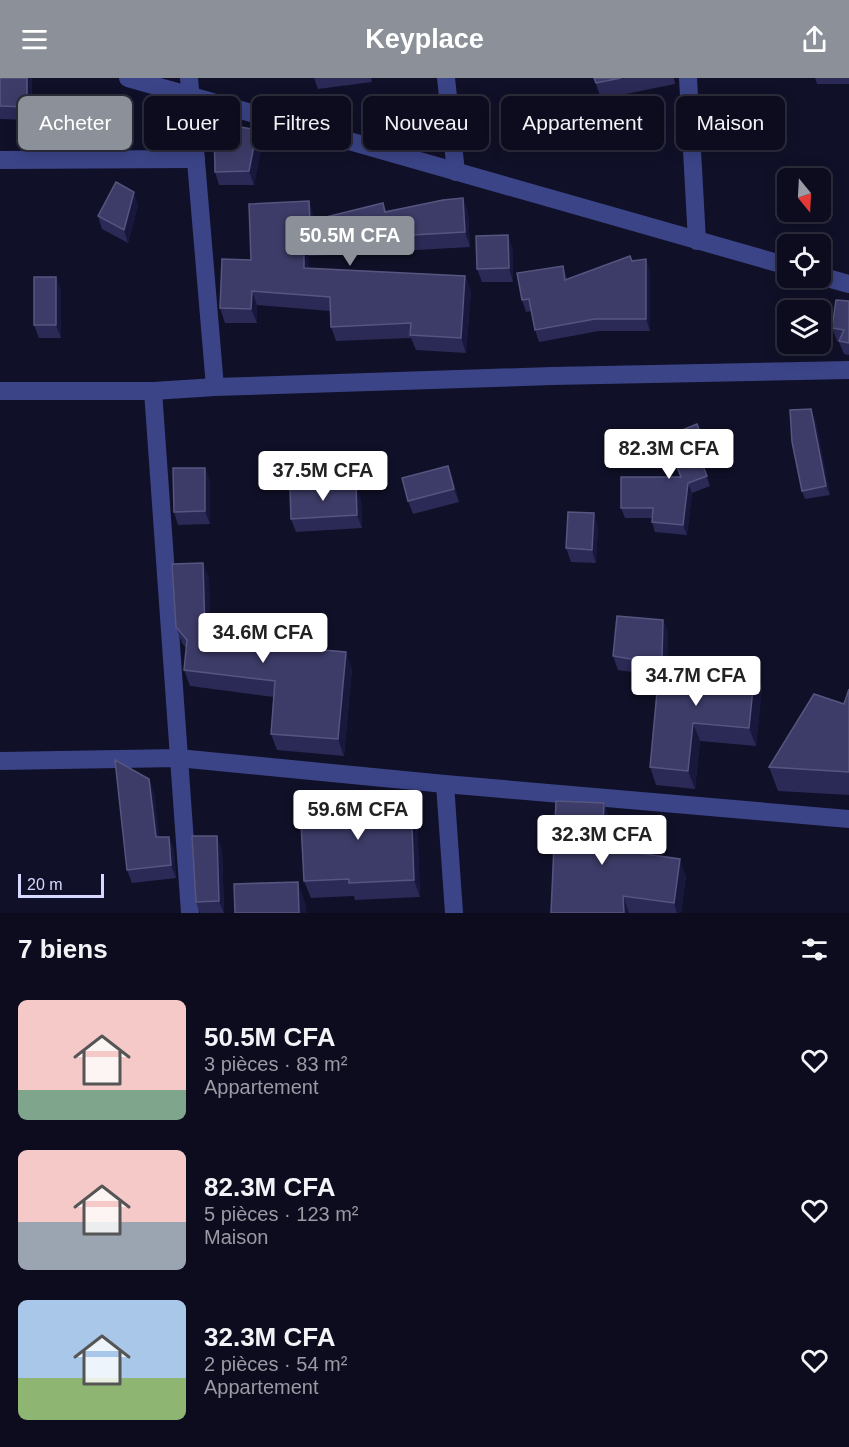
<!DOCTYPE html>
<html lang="fr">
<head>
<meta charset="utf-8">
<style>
  :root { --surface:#0c0c1e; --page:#151527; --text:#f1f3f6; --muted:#9a9ba4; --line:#2c2c3c; --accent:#8c9099 }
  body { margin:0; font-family:Helvetica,sans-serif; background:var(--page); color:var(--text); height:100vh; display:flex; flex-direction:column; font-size:22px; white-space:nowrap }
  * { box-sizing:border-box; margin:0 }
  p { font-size:20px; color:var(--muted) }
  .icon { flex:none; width:33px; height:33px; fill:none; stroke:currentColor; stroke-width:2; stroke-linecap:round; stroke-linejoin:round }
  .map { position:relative; height:835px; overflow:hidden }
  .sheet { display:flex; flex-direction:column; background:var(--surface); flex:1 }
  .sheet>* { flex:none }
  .hud { position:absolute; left:18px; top:18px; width:813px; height:54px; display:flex; gap:12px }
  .needle { width:39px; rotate:162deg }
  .buttons { position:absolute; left:777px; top:90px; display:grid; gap:12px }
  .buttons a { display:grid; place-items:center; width:54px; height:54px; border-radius:9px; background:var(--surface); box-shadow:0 3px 15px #0003,0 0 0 2px var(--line); font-size:30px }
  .scale { position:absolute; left:18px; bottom:15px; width:86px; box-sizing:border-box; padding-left:6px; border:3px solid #d7d9ff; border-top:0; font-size:16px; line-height:21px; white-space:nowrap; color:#d7d9ff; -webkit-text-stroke:4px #101028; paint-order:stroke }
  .price { position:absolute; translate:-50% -51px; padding:0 14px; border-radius:6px; background:#fff; color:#222; font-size:20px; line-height:39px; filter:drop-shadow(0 2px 3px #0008) }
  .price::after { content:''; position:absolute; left:50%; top:36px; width:18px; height:14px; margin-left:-9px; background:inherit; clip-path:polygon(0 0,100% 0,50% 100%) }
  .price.active { background:var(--accent); color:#fff }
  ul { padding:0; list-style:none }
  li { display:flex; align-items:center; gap:18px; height:150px; padding:0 18px }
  li span { display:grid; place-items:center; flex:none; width:168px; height:120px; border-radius:9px; color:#555 }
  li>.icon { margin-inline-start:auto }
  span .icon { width:72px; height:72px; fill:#fffc; stroke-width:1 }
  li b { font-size:26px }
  h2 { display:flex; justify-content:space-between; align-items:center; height:72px; padding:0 18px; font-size:26px }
  .pill { padding:0 21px; border-radius:9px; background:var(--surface); box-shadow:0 3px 15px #0003,0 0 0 2px var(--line); font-size:21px; line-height:54px }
  .pill.active { background:var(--accent); color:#fff }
  header { display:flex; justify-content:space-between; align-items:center; height:78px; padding:0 18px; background:var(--accent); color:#fff; font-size:27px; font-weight:600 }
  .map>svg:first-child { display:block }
</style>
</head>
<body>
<header><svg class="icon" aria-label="menu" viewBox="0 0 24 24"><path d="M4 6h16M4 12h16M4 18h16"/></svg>Keyplace<svg class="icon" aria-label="share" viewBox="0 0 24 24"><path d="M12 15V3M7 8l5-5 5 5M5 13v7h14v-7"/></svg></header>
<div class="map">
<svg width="849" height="835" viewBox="0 0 849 835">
  <rect width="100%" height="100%" fill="#101028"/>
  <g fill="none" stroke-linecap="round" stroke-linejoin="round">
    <g stroke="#3b4487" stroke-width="18">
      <polyline points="128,0 788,188"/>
      <polyline points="189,0 215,309"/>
      <polyline points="446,0 456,94"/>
      <polyline points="688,0 697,163"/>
      <polyline points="0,82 196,81"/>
      <polyline points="820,198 849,206"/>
      <polyline points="0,313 153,313 215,309 552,298 849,292"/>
      <polyline points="153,313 190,835"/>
      <polyline points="0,683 178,680 445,706 849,741"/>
      <polyline points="445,706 454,835"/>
    </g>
  </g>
  <g fill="#2b2956">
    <polygon points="0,0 32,0 31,42 0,41"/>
    <polygon points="314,0 371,0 372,4 318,11"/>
    <polygon points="594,0 674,0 675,6 601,21"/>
    <polygon points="815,0 849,0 849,6 817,6"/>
    <polygon points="257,52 262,65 254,107 219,107 215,94"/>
    <polygon points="463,120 468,135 470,169 309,178 309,190 465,198 471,213 466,275 416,272 411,260 336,263 331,249 330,233 257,227 257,245 225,245 220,230 251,182 314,138 314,142 383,125 386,133"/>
    <polygon points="138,127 128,165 102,151 98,138"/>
    <polygon points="513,171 513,204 482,204 477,191"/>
    <polygon points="632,183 650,193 650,253 599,253 539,264 535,252 531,233 526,234 522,222 567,199 567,201"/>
    <polygon points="61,212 61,260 39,260 34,247"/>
    <polygon points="849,223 849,277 844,276 839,264 837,263 832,250"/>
    <polygon points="815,340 830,417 805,421 802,413"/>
    <polygon points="665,359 709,377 713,387 704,390 710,408 692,415 687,457 655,454 652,444 652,440 625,440 621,430 681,399"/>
    <polygon points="448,388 453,402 459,424 413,436 408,423"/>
    <polygon points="205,390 210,403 210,446 178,447 174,434"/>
    <polygon points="361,421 362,450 296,454 291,441"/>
    <polygon points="598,448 596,485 571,484 566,470"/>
    <polygon points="203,485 209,501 210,555 266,562 268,567 352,590 344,678 277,672 271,656 274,619 190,608 184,592 186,570 182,565 176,549"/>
    <polygon points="663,542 668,555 667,582 762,609 756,668 700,663 695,711 656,707 650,689 659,598 618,592 613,578"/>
    <polygon points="849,611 849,717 778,713 769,689 844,626"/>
    <polygon points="154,714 159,759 169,759 174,772 176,800 132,805 127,792"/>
    <polygon points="338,722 338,725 417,739 420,819 355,822 354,818 311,820 304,803"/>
    <polygon points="604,725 610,742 609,771 686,798 681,835 551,835"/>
    <polygon points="222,771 224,835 200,835 196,824"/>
  </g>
  <g fill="#18173c">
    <polygon points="27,0 32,0 31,42 27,29"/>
    <polygon points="257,52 262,65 254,107 249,93"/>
    <polygon points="134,114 138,127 128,165 124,152"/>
    <polygon points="463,120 468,135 470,169 465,154"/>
    <polygon points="309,123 314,138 315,158 310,143"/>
    <polygon points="508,157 513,171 513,204 509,190"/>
    <polygon points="304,163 309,178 309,204 304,190"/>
    <polygon points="646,181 650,193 650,253 646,241"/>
    <polygon points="563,188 567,199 569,214 565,202"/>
    <polygon points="465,198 471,213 466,275 461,260"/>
    <polygon points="56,199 61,212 61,260 56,247"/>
    <polygon points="252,213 257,227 257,245 251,231"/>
    <polygon points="811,331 815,340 830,417 826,408"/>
    <polygon points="448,388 453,402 459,424 454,411"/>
    <polygon points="205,390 210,403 210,446 205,433"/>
    <polygon points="688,405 692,415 687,457 683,447"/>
    <polygon points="356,408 361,421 362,450 357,437"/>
    <polygon points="594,435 598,448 596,485 592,472"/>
    <polygon points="203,485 209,501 211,571 205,554"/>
    <polygon points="663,542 668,555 667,599 662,586"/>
    <polygon points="346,574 352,590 344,678 338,661"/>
    <polygon points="755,591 762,609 756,668 749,650"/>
    <polygon points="693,645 700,663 695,711 688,693"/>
    <polygon points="149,701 154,714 161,772 156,759"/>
    <polygon points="411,722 417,739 420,819 414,802"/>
    <polygon points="604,725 610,742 608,788 602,770"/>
    <polygon points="217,758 222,771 224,835 219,823"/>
    <polygon points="169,759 174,772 176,800 171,787"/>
    <polygon points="680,781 686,798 681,835 677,835 674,825"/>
    <polygon points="298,804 306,827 306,835 299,835"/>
    <polygon points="623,818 629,835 624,835"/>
  </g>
  <g fill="#3d3c68" stroke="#565580" stroke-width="1.5">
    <polygon points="0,0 27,0 27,29 0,28"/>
    <polygon points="594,0 621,0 596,5"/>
    <polygon points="214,44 257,52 249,93 215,94"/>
    <polygon points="116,104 134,114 124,152 98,138"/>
    <polygon points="463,120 465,154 304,163 304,190 465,198 461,260 410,257 411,245 331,249 330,219 252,213 251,231 220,230 222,181 251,182 249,126 309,123 310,143 383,125 385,134 443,122"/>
    <polygon points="508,157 509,190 477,191 476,158"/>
    <polygon points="630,178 632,183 646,181 646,241 595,241 535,252 529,221 522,222 517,195 563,188 565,202"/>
    <rect x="34" y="199" width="22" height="48"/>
    <polygon points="836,222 849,223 849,265 839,263 844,252 832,250"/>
    <polygon points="811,331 826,408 802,413 792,364 790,332"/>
    <polygon points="697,346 709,377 700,380 707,398 688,405 683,447 652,444 653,430 621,430 621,399 681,399 665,359"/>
    <polygon points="448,388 454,411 408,423 402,400"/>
    <polygon points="173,390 205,390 205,433 174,434"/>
    <polygon points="356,408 357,437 291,441 290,411"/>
    <polygon points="568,434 594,435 592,472 566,470"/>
    <polygon points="203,485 205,554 266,562 265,567 346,574 338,661 271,656 275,603 184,592 187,562 176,549 172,486"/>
    <polygon points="617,538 663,542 662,582 660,582 660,586 613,578"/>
    <polygon points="660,582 755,591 749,650 693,645 688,693 650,689"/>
    <polygon points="849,611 849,694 769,689 814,616 844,626"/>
    <polygon points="115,682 149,701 156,759 169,759 171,787 127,792"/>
    <polygon points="338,722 338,725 411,722 414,802 349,805 349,801 304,803 300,725"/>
    <polygon points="556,723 604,725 602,770 680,781 674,825 623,818 624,835 551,835"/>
    <polygon points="192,758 217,758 219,823 196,824"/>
    <polygon points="298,804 299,835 235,835 234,806"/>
  </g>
</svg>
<div class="buttons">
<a><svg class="needle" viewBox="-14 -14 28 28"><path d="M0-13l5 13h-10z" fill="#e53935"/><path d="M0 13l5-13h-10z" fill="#9a9ba4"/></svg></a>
<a><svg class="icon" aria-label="locate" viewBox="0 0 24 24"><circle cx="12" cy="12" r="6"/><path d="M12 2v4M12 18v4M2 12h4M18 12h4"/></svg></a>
<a><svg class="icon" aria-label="layers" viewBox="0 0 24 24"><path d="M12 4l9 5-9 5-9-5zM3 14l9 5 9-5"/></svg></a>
</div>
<div class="scale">20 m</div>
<b class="price active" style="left:350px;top:189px">50.5M CFA</b>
<b class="price" style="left:669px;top:402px">82.3M CFA</b>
<b class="price" style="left:323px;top:424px">37.5M CFA</b>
<b class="price" style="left:263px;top:586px">34.6M CFA</b>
<b class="price" style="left:696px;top:629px">34.7M CFA</b>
<b class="price" style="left:358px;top:763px">59.6M CFA</b>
<b class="price" style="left:602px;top:788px">32.3M CFA</b>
<div class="hud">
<a class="pill active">Acheter</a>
<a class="pill">Louer</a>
<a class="pill">Filtres</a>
<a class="pill">Nouveau</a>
<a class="pill">Appartement</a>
<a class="pill">Maison</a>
</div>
</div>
<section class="sheet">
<h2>7 biens<svg class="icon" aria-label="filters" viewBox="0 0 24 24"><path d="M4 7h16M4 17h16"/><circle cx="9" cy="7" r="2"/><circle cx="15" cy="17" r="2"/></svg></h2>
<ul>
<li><span style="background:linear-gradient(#f6c9c9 75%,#7fa58c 0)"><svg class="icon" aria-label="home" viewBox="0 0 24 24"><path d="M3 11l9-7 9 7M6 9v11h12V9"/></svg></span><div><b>50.5M CFA</b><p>3 pièces · 83 m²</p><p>Appartement</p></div><svg class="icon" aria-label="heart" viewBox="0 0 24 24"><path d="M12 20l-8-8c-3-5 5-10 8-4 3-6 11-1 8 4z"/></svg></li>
<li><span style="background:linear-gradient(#f6c9c9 60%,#9aa5b1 0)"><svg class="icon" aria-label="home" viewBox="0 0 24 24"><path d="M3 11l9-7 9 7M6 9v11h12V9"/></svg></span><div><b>82.3M CFA</b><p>5 pièces · 123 m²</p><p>Maison</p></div><svg class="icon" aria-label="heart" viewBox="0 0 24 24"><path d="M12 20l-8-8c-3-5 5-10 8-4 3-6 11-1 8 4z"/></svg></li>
<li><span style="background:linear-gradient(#a9c7e8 65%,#8fb573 0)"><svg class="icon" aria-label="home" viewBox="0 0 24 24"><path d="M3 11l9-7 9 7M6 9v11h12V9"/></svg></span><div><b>32.3M CFA</b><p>2 pièces · 54 m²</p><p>Appartement</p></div><svg class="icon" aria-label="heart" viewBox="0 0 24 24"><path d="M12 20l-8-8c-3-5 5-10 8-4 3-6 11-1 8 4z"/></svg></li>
</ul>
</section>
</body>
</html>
